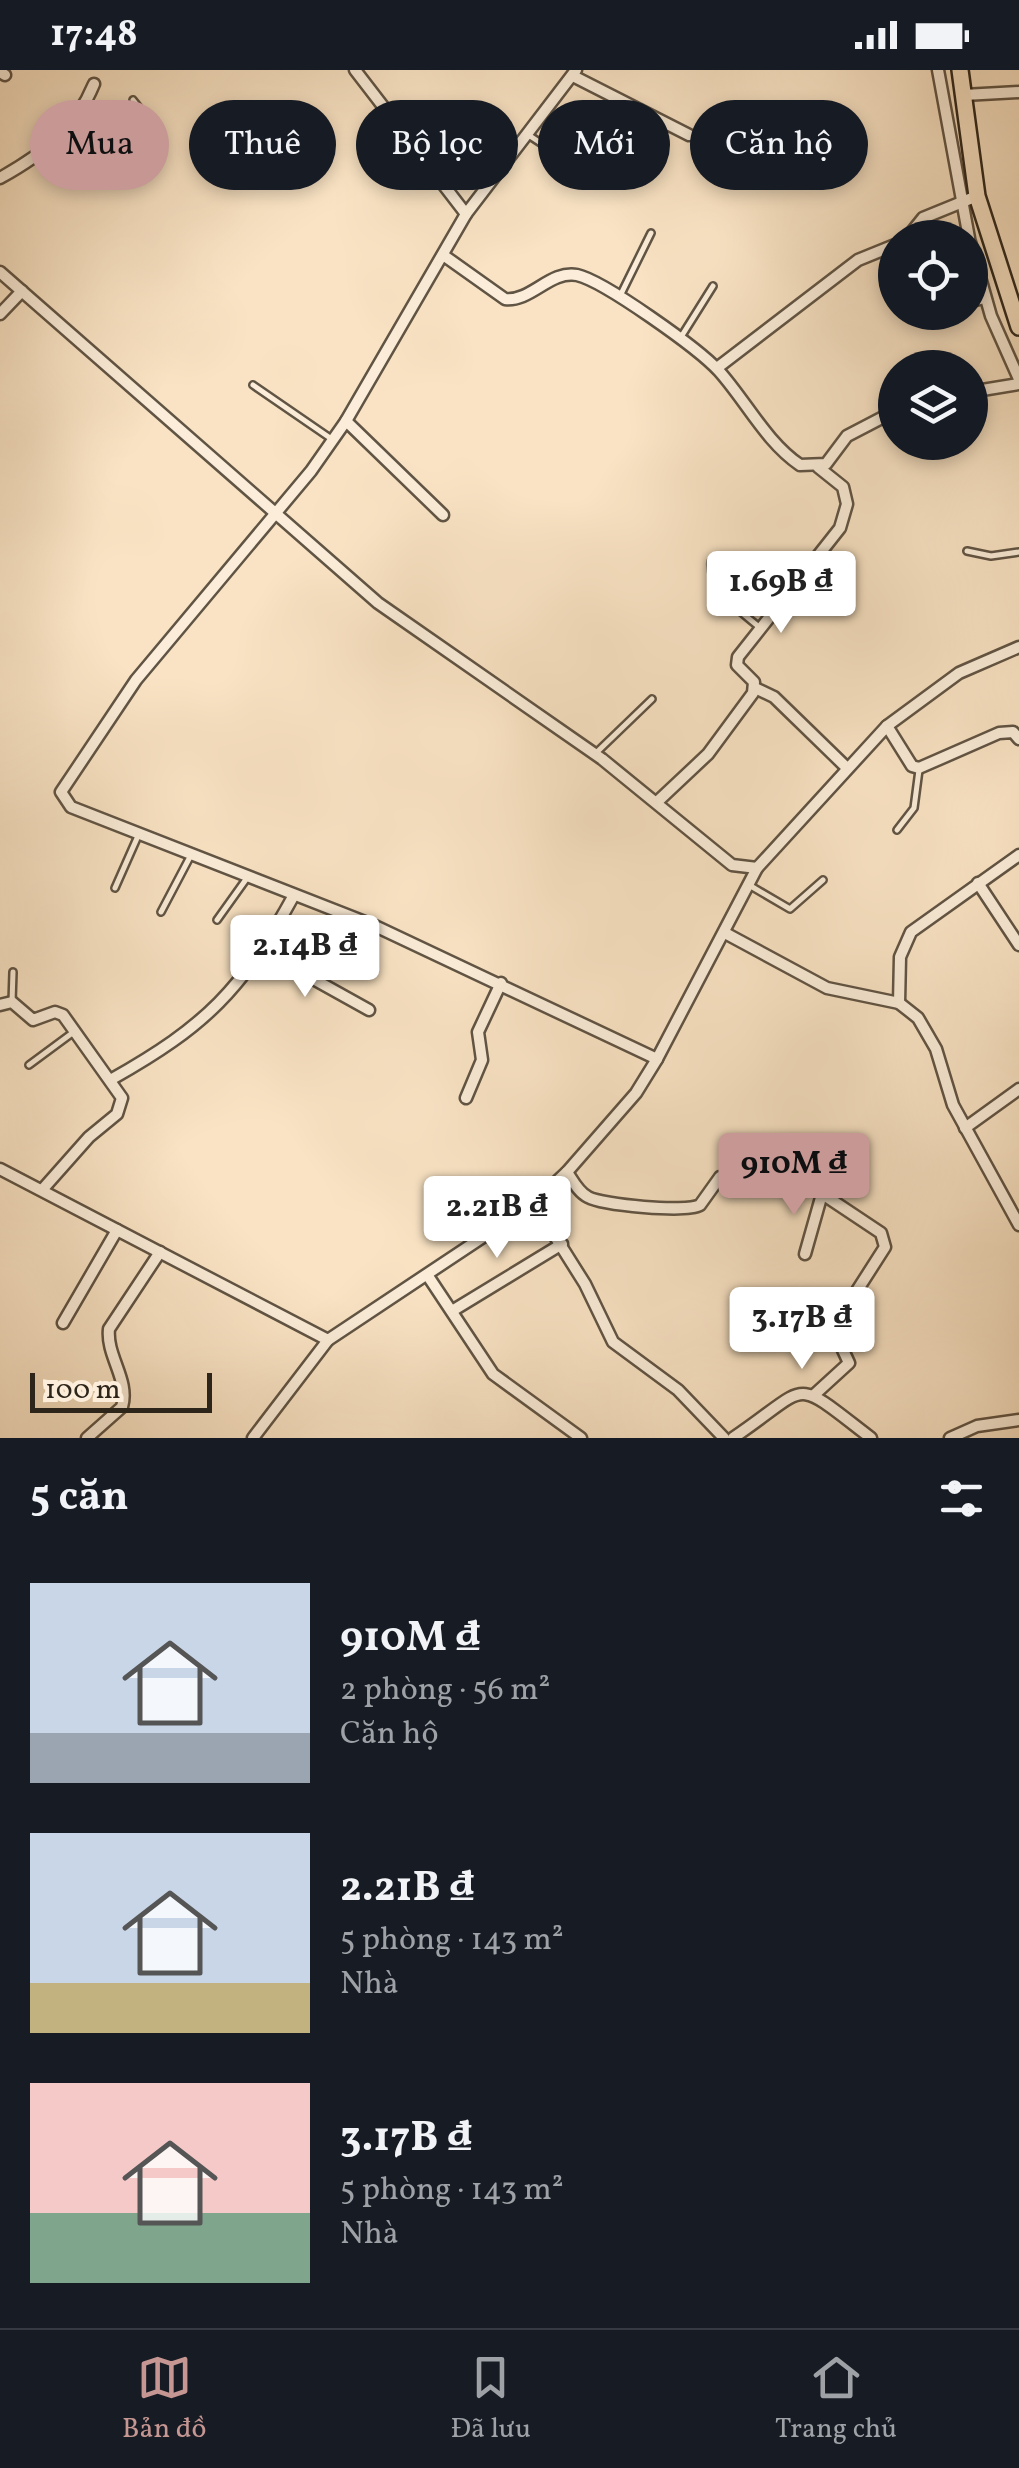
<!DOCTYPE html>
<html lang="vi">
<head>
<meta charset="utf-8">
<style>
  :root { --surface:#171b24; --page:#20242c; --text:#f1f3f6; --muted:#9ea1a6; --line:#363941; --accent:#c59692 }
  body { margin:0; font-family:Vollkorn,serif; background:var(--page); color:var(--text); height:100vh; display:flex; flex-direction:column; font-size:38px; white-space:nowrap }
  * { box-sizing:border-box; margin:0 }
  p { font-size:32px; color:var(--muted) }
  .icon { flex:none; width:55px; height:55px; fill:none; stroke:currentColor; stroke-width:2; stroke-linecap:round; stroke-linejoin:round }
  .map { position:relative; height:1368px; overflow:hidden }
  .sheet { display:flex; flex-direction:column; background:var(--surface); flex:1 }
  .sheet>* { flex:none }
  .hud { position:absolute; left:30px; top:30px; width:960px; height:90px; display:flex; gap:20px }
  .buttons { position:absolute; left:878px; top:150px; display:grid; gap:20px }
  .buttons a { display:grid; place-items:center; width:110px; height:110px; border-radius:50%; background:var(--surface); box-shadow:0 5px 15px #0003; font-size:50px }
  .scale { position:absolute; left:30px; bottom:25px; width:182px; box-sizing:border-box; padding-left:10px; border:5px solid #2d251a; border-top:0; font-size:28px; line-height:35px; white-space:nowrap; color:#2d251a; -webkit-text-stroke:8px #fbedd9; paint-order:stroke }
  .price { position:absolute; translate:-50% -85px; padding:0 22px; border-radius:10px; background:#fff; color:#222; font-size:32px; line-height:65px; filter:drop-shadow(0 2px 5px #0008) }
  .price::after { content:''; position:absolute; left:50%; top:60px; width:30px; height:22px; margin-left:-15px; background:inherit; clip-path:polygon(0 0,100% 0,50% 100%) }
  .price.on { background:var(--accent); color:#111 }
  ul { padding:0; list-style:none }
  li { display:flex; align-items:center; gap:30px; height:250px; padding:0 30px }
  li span { display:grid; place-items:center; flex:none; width:280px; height:200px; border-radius:0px; color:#555 }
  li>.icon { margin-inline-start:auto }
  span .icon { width:120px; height:120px; fill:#fffc; stroke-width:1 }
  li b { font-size:42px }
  h2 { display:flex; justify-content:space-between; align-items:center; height:120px; padding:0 30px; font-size:42px }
  .tag { padding:0 35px; border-radius:45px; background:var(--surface); box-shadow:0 5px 15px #0003; font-size:35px; line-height:90px }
  .tag.on { background:var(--accent); color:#111 }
  .status { display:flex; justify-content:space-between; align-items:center; height:70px; padding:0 50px; background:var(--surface); direction:ltr }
  .status svg { height:28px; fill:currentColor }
  .menu { display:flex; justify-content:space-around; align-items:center; height:140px; border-top:2px solid var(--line); background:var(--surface); font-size:28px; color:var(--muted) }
  .menu a { display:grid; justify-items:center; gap:5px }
  .menu .on { color:var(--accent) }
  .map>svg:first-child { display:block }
</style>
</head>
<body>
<div class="status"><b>17:48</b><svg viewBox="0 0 49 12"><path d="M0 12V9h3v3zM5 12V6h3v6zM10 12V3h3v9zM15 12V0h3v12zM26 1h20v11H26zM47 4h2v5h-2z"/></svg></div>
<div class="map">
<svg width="1019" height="1368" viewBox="0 0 1019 1368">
  <rect width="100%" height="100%" fill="#f9e3c4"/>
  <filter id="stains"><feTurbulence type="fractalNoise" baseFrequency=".002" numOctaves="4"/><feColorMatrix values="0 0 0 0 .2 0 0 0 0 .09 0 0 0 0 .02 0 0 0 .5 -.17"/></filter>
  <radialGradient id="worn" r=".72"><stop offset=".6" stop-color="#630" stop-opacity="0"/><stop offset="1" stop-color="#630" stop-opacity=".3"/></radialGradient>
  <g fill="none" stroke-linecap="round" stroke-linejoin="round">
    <defs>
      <g id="lane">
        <polyline points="530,66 591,106"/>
        <polyline points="61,68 98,97 106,96 152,54 133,30"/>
        <polyline points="620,226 651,163"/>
        <polyline points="970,234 986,230"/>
        <polyline points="681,267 713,216"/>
        <polyline points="253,315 333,370"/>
        <polyline points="967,481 991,486 1019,482"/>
        <path d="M711,492C709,520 739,540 759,557"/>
        <polyline points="597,682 652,629"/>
        <polyline points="897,760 914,738 919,700"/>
        <polyline points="749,815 790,839 823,810"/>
        <polyline points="115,818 138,766"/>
        <polyline points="161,842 191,785"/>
        <polyline points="217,850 247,808"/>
        <polyline points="343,898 374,857"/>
        <polyline points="12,932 13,902"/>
        <polyline points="29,995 75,961"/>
      </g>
      <g id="street">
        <polyline points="355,0 466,144"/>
        <polyline points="576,0 466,144 346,351 311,401 136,610 61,722 71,737 375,856 657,989"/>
        <polyline points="938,0 969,168"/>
        <polyline points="0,2 5,5"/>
        <polyline points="573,6 689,65"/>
        <polyline points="964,25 1019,22"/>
        <path d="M0,108C43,84 75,60 94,14"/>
        <polyline points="907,168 923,148 977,126"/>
        <polyline points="970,172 991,246 1019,309"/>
        <path d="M443,185L505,229C531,232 550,200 577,205C604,211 699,279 719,301C746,331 766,372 800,395L826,394L847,366L895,341"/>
        <polyline points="0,202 378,533 602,689 732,795 757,798"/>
        <polyline points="0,244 22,221"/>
        <polyline points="717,298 858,190 895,175"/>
        <polyline points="970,322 1019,314"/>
        <polyline points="346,351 443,445"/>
        <polyline points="755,618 774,627 847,698"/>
        <polyline points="887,656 912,696 919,698 999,663 1013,662 1019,669"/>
        <polyline points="657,732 708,684 753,623 754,612 737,595 738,587 840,458 847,434 843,417 818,397"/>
        <polyline points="978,813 1019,875"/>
        <polyline points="725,863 827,918 899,933 918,948 936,979 953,1035 1019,1155"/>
        <polyline points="263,881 369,940"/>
        <polyline points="899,933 900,887 911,862 1019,785"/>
        <polyline points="0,935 12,932 33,950 55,942 63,945 122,1028 117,1044 89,1067 42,1120"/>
        <path d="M112,1009C206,956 242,920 294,825"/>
        <polyline points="466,1028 482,990 478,962 501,913"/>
        <polyline points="965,1058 1019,1019"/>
        <polyline points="0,1099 328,1270 534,1133 567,1102 636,1023 657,989 757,798 887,656 959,603 1019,577"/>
        <path d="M567,1102C573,1111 578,1122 588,1127C602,1135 686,1143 700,1135L720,1107L786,1108L806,1113L881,1163L885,1177L837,1252V1267L849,1293L814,1325"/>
        <polyline points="534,1133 585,1214 613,1272 678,1320 724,1368"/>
        <polyline points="805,1184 822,1124"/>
        <polyline points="428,1206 493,1304 581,1368"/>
        <polyline points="452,1241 562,1174"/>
        <polyline points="63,1253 117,1160"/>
        <path d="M87,1368L122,1337C130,1310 106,1286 109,1259L160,1182"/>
        <polyline points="253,1368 328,1270"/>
        <path d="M733,1368C813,1314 789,1305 871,1368"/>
        <polyline points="950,1368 977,1356 1019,1350"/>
      </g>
      <polyline id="primary" points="960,0 977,126 1019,257"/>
    </defs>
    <use href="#lane" stroke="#605444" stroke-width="10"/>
    <use href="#street" stroke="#605444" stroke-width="15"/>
    <use href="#primary" stroke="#2d251a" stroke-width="20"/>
    <use href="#lane" stroke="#fbedd9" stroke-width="5"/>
    <use href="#street" stroke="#fbedd9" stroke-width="10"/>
    <use href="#primary" stroke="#f9e3c4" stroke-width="15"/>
  </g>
  <rect width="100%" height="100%" filter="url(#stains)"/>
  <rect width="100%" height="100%" fill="url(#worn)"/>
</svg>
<div class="buttons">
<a><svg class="icon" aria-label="locate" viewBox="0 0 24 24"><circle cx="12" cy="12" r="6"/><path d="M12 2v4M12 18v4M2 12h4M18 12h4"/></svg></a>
<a><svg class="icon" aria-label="layers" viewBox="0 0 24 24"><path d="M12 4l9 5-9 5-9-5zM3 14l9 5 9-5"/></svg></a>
</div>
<div class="scale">100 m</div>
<b class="price" style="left:781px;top:566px">1.69B ₫</b>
<b class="price" style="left:305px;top:930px">2.14B ₫</b>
<b class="price on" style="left:794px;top:1148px">910M ₫</b>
<b class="price" style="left:497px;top:1191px">2.21B ₫</b>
<b class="price" style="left:802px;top:1302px">3.17B ₫</b>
<div class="hud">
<a class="tag on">Mua</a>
<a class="tag">Thuê</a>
<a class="tag">Bộ lọc</a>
<a class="tag">Mới</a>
<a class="tag">Căn hộ</a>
</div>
</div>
<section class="sheet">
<h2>5 căn<svg class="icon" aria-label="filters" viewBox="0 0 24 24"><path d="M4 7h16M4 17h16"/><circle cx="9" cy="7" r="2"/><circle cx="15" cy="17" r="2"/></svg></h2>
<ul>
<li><span style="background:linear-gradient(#c9d6e8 75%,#9aa5b1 0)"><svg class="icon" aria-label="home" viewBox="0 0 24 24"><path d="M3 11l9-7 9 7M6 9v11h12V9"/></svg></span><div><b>910M ₫</b><p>2 phòng · 56 m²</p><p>Căn hộ</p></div></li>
<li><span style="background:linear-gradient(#c9d6e8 75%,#c2b280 0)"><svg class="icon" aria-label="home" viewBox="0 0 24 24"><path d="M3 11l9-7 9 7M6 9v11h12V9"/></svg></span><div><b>2.21B ₫</b><p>5 phòng · 143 m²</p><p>Nhà</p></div></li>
<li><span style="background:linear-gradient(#f6c9c9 65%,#7fa58c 0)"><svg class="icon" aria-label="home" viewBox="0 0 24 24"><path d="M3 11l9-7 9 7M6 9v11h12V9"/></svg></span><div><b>3.17B ₫</b><p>5 phòng · 143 m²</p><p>Nhà</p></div></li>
</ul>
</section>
<nav class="menu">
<a class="on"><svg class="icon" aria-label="map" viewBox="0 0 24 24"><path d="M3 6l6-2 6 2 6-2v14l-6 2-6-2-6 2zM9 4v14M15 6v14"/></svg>Bản đồ</a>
<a><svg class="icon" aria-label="saved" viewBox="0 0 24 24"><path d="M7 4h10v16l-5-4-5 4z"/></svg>Đã lưu</a>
<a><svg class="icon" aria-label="home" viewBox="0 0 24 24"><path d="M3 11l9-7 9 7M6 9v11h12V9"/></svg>Trang chủ</a>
</nav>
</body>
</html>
